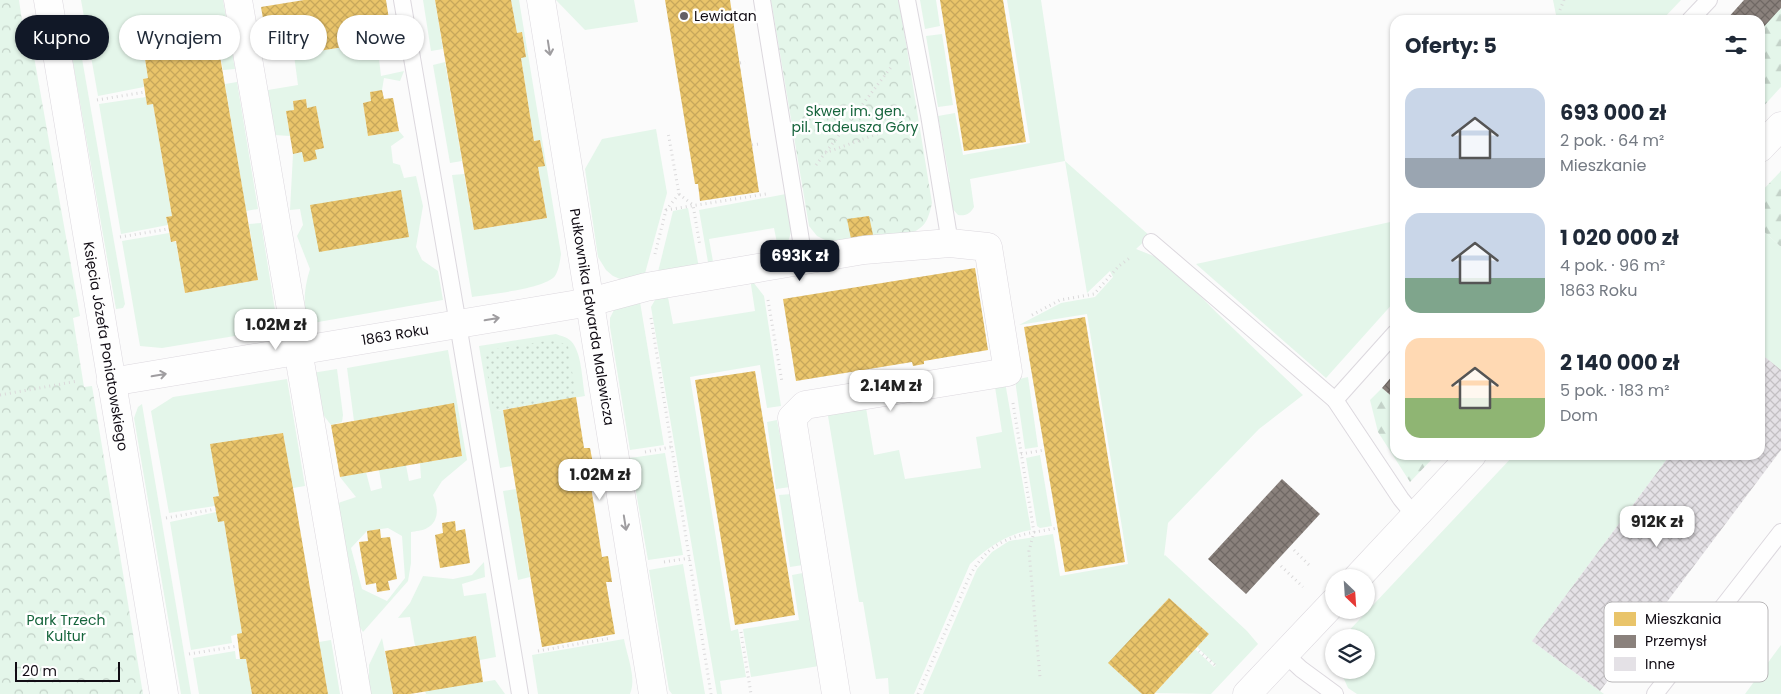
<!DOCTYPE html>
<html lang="pl">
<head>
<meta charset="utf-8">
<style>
  :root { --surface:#fff; --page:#f2f2f3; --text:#1f2937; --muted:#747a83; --accent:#111827 }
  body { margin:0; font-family:Poppins,sans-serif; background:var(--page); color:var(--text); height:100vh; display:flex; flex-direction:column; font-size:19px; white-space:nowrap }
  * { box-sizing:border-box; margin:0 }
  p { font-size:16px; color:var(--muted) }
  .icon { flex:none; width:28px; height:28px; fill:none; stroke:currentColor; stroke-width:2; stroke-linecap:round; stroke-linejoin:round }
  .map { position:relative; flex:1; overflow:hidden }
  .sheet { position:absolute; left:1390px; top:15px; width:375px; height:445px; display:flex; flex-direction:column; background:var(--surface); border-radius:15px; box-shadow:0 1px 4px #0004 }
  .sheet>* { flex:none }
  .top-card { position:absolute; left:15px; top:15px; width:475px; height:45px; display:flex; gap:10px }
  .needle { width:32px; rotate:155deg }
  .buttons { position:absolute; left:1325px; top:569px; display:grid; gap:10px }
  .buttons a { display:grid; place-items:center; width:50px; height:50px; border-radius:50%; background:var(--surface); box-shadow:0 1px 4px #0004; font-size:25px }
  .scale { position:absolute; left:15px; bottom:12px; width:105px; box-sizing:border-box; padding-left:5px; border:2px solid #110c14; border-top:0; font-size:14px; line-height:18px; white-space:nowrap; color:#110c14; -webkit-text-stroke:4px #fff; paint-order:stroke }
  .price { position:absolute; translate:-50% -42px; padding:0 11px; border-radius:10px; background:#fff; color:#222; font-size:16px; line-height:32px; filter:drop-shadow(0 1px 2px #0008) }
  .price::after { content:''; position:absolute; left:50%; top:30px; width:15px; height:11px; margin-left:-8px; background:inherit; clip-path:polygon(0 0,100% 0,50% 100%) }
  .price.on { background:var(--accent); color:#fff }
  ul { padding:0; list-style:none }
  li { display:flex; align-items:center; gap:15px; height:125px; padding:0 15px }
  li span { display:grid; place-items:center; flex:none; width:140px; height:100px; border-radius:15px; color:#555 }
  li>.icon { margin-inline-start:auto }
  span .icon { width:60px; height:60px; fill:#fffc; stroke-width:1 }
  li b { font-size:21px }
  h2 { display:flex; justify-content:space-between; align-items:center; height:60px; padding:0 15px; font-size:21px }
  .tag { padding:0 18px; border-radius:22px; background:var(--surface); box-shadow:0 1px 4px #0004; font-size:18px; line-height:45px }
  .tag.on { background:var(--accent); color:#fff }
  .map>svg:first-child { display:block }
</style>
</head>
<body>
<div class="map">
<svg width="1781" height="694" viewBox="0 0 1781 694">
  <defs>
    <pattern id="forest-firs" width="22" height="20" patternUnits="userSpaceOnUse" patternTransform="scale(1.25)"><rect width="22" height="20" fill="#e4f6ea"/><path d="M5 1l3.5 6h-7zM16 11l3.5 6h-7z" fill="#c3d2c8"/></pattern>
    <pattern id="park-crowns" width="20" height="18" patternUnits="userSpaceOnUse" patternTransform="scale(1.25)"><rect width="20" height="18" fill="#e4f6ea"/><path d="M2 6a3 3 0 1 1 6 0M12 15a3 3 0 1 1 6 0" fill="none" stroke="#c3d2c8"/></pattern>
    <pattern id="garden-dots" width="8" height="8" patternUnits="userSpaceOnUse" patternTransform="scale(1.25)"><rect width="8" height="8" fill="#e4f6ea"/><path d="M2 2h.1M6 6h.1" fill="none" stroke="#c3d2c8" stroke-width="1.8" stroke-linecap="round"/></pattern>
    <pattern id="homes-cross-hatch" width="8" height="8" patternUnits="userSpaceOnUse" patternTransform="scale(1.25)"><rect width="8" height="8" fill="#e9c46a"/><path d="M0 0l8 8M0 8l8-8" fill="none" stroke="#c7a75b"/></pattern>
    <pattern id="industry-cross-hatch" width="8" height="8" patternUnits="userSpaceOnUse" patternTransform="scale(1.25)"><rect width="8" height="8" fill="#8a817c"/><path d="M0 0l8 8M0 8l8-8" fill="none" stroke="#6f6864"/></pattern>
    <pattern id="building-cross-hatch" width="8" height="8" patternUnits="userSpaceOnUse" patternTransform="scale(1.25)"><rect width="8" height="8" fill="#e4e1e6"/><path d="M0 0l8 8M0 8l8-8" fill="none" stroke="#c3c0c4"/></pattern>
  </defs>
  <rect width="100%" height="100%" fill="#fbfbfb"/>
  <g fill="#e4f6ea" fill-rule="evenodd">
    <polygon points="81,0 223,0 235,69 223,70 213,15 140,27 148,78 143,79 144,87 98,96"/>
    <polygon points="423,0 435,0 443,49 431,51"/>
    <path d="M511,0H519L561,254C560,261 559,270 555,276C544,289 491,294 472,297L452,175L464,174L474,230L547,218L538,167L545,165L540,140L534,141L521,58L526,56L522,32L517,33Z"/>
    <polygon points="556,0 634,0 638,22 585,30"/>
    <polygon points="920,0 936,0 940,26 925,29"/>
    <path d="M1007,0H1041L1065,161L1150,236L1136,249L1166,261L1216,312L1303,395L1259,429L1168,523L1164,556L1165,555L1247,631L1258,644L1211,694L1155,693L1195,649L1214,667L1216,665L1197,647L1209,634L1169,598L1109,663L1142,694H923L977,569L992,552L1009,541L1053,534L1060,576L1128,564L1087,314L1019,325L1061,303L1095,297L1113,277L1110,271L1087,293L1065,161L970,179L974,207C970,214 966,216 958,215L950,206L946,183L950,182L938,116L955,113L963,155L1030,143Z"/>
    <polygon points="1553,0 1681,0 1662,20 1557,20"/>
    <polygon points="74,26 77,30 125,304 123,308 116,309 67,28"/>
    <polygon points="942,34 953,105 938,107 926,36"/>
    <path d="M392,39L393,50L379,59L381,76L404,71L400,81L384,78L382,90L370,92L371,101L363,103L368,136L399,131L404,137L391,146L393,163L400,165L404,178L416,176L423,206L416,247L422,260L438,271L443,300L307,324C303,304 304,288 310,269L297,236L303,225L300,209L290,210L293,154L324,148L316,107L307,108L306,99L293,101L294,110L286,112L290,136L274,135L268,90L298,85L294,55Z"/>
    <polygon points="445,62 462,161 450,163 433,65"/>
    <polygon points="237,82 258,209 246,211 225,84"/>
    <polygon points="146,97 147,105 153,104 172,216 166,217 168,225 121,234 99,104"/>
    <polygon points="656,129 667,193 644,277 620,279 613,276 606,270 598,257 585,169 602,139"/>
    <path d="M786,194C790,215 798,237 779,253L774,228L709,239L714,267L709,268L699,210Z"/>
    <polygon points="688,208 699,268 657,276 673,211"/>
    <polygon points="1395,221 1395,301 1326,378 1196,264"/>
    <polygon points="261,223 278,329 162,348 140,346 122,241 169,233 171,242 176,242 185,293 258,280 249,224"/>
    <polygon points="1760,228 1781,247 1781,370 1760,353"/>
    <polygon points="750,278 764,296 781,406 767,408 760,365 690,377 731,631 738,629 746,677 720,681 722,694 717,694 651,307 659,293 667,292 673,324 755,311"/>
    <polygon points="640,302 664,445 630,450 610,327 610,318 615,308"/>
    <path d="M556,334C561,336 567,337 571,341C582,352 582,381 585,396L494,411L503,410L512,466L500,468L479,346Z"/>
    <path d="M448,350L467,460L442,481L433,495C438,506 440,521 427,528C423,531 415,531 411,532V563L408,581L363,632L358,624L354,590L338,503L356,497L340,477L366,472L371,491L382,488L379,470L406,465L409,481L421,478L420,463L462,456L453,404L354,421L347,368ZM388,528L402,536L405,578L387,601L362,589L351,548L367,531Z"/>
    <polygon points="337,369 343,415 342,422 331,425 318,408 312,373"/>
    <polygon points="1028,377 1038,447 1025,449 1015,380"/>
    <polygon points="287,379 305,486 293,488 283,433 211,444 219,496 213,497 215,506 169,513 151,411 173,397"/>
    <path d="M1005,382L1031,530C1007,534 988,547 970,564L914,694H889L888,678L876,679L863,602H859L827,410L866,408L874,455L899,450L905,479L981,468L976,437L1002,432L995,387Z"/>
    <polygon points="142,404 191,694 181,694 134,418 138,407"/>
    <polygon points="777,420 790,487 776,489 767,422"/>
    <polygon points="665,453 683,555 648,560 630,458"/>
    <polygon points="1040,455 1052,526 1040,528 1037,526 1026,458"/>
    <polygon points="1514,455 1670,455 1532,641 1604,694 1357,694 1348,688 1340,670 1366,670 1366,638 1343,637"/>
    <polygon points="516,489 530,577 518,580 503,491"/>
    <polygon points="792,494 803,565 790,567 779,495"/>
    <polygon points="216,512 224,521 242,633 231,636 232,643 191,650 170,522"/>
    <polygon points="484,562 485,577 462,584 464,596 486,593 496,657 480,660 476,636 415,646 410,617 398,618 410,603 423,576 453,579 472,575"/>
    <polygon points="683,564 705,694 672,694 669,690 649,570"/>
    <polygon points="803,573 819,666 751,677 743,629 799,620 792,575"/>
    <polygon points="382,638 393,694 369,694 369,665"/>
    <path d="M624,639C627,656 637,679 630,694H538L532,655Z"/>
    <polygon points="331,640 340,694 328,694 319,642"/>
    <polygon points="1781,645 1781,694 1745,694"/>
    <polygon points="235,651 236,659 246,659 252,694 199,694 193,658"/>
    <polygon points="495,680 505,694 426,694 425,691"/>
  </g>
  <g fill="url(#forest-firs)">
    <polygon points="1781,8 1781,87 1760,110 1760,30"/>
    <polygon points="1781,171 1781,247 1760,228 1760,193"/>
    <polygon points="1382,388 1395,399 1395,455 1436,455 1410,482 1378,432 1370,400"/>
  </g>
  <g fill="url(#park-crowns)">
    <polygon points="0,0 19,0 24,35 30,34 80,316 73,318 84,387 92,386 143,694 0,694"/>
    <path d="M771,0H899L932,203C928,221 925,228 907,235L837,246L817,236L809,226Z"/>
  </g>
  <polygon fill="url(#garden-dots)" points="552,340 568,345 576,397 493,411 484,351"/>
  <g fill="url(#homes-cross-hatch)">
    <polygon points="304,0 386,0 392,39 270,59 261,7"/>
    <polygon points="435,0 511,0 517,33 522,32 526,57 521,58 534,141 540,140 545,166 538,167 547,218 474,230"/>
    <polygon points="665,0 730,0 759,192 700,201 698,184 695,184"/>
    <polygon points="940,0 1003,0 1026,142 964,151"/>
    <polygon points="213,15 258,280 185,293 176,241 171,242 168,225 166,217 172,216 153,104 147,105 143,79 148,78 140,27"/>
    <polygon points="382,90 384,99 393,98 399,131 368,136 363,103 371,101 370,92"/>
    <polygon points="306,99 307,108 316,106 324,148 315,150 317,159 304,162 302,152 293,154 286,111 294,110 293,101"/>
    <polygon points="401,190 409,237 319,252 310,205"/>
    <polygon points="869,216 873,235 851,239 847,219"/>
    <polygon points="975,268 988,350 924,361 924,364 913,366 912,362 796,381 783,299"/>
    <polygon points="1085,317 1125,562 1065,572 1024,327"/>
    <polygon points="755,371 795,615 735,625 695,380"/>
    <polygon points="576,397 584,448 590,448 595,474 589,474 602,557 608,556 612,582 606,582 615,634 542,647 503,410"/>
    <polygon points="454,403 462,456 340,477 331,425"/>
    <polygon points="283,433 293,488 328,694 252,694 246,659 240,659 237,634 242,633 224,521 218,522 213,497 219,496 210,444"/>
    <polygon points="455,521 456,531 465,529 470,563 440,568 435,535 443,533 442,523"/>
    <polygon points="380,529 381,538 390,537 397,579 388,581 390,590 377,592 376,583 366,585 359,542 368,541 367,531"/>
    <polygon points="1169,598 1209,634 1154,694 1142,694 1108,663"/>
    <polygon points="476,636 483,682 410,694 393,694 385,651"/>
  </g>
  <g fill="url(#industry-cross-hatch)">
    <polygon points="1744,0 1781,0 1781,8 1760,31 1760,20 1726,20"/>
    <polygon points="1393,375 1395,377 1395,399 1382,388"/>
    <polygon points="1282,479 1320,514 1246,594 1208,559"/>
  </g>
  <polygon fill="url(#building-cross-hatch)" points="1760,353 1781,370 1781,450 1600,691 1532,641 1670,455 1760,455"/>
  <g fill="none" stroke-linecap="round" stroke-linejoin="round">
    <defs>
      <g id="lane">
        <polyline points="402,0 458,324 520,694"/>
        <polyline points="762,0 804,259"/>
        <polyline points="907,0 929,115 950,243"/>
        <polyline points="1690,20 1709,0"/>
        <polyline points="1151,242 1335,400 1401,499 1415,516"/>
        <polyline points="1335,400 1395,333"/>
        <polyline points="1285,654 1301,669 1335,694"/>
        <polyline points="1655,694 1781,532"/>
      </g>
      <g id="street">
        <path id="s1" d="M48,0L164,694"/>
        <polyline points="238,0 357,694"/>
        <path id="s2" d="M541,0L653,694"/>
        <path id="s3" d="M111,382L590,302L646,287L864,250L950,243L988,247L1008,372L805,405L792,418L836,694"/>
      </g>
      <g id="secondary">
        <polyline points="1760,148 1781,126"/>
        <polyline points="1357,578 1472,455"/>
        <polyline points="1247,694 1334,602"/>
      </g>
    </defs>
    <use href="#lane" stroke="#dcd8de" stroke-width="18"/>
    <use href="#street" stroke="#dcd8de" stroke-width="29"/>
    <use href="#secondary" stroke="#dcd8de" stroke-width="29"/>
    <g stroke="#dad9da" stroke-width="3" stroke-dasharray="1 4" stroke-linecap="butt">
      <polyline points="1560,10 1564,0"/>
      <polyline points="740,63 745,62"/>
      <polyline points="97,100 145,92"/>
      <polyline points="752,145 759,144"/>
      <polyline points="826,152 892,66"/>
      <polyline points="816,165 825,153 904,124"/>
      <polyline points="679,194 693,205 700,246"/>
      <polyline points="666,210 766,194"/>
      <polyline points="120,237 168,229"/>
      <polyline points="655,254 666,210 679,194 668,132"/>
      <polyline points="768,300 782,382"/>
      <polyline points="1032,315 1060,300 1094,294 1119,266 1131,257"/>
      <polyline points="651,318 711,694"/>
      <polyline points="0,395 78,381"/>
      <polyline points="1013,403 1034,532 1029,551 1040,677"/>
      <polyline points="645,452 671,447"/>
      <polyline points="1021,454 1044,450"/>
      <polyline points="166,518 216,509"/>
      <polyline points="1294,550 1309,565"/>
      <polyline points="664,562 690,558"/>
      <polyline points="1281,566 1303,587"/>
      <polyline points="741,632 751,694"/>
      <polyline points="538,651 611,638"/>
      <polyline points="1199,651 1216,666"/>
      <polyline points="189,654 238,646"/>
      <path d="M918,694L970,575C993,536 1016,536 1057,528"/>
    </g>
    <use href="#lane" stroke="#fefefe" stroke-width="16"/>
    <use href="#street" stroke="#fefefe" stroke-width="28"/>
    <use href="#secondary" stroke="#fefefe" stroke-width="28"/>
  </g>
  <defs><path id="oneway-shaft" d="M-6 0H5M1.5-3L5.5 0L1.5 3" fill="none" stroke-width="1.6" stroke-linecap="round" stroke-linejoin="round" transform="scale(1.25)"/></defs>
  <g stroke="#9f9da0">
    <use href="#oneway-shaft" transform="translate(549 48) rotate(81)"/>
    <use href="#oneway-shaft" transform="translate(492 319) rotate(-10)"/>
    <use href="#oneway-shaft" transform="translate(159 375) rotate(-10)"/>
    <use href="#oneway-shaft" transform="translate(625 523) rotate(81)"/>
  </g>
  <circle fill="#636065" stroke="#fff" stroke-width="2" cx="684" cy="16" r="5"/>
  <g text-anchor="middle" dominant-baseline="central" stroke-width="5" stroke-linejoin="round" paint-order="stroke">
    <g font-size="14" fill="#110c14" stroke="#fff" text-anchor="start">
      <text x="694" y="16">Lewiatan</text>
    </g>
    <g font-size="14" fill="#15643b" stroke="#fff">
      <text x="855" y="111">Skwer im. gen.<tspan x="855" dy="16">pil. Tadeusza Góry</tspan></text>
      <text x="66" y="620">Park Trzech<tspan x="66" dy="16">Kultur</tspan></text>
    </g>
    <g font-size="14" fill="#110c14" stroke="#fff">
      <text stroke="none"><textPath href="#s2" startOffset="321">Pułkownika Edwarda Malewicza</textPath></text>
      <text stroke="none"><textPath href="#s3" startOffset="288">1863 Roku</textPath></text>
      <text stroke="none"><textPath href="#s1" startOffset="351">Księcia Józefa Poniatowskiego</textPath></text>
    </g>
  </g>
  <rect x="1604" y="602" width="164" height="80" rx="8" fill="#fff" stroke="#b8b6b8" stroke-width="1"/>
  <rect x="1614" y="612" width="22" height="14" fill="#e9c46a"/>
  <rect x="1614" y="635" width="22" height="13" fill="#8a817c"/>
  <rect x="1614" y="657" width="22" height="14" fill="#e4e1e6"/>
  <g font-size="14" fill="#110c14">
    <text x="1645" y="624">Mieszkania</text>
    <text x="1645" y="646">Przemysł</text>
    <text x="1645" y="669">Inne</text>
  </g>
</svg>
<div class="buttons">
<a><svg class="needle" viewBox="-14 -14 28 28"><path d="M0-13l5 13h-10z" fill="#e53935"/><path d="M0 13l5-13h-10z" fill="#747a83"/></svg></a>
<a><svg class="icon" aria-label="layers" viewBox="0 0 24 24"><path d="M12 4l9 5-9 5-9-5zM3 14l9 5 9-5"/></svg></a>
</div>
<div class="scale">20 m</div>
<b class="price on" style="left:800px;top:282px">693K zł</b>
<b class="price" style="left:276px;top:351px">1.02M zł</b>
<b class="price" style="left:891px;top:412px">2.14M zł</b>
<b class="price" style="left:600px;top:501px">1.02M zł</b>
<b class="price" style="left:1657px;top:548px">912K zł</b>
<div class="top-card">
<a class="tag on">Kupno</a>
<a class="tag">Wynajem</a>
<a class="tag">Filtry</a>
<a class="tag">Nowe</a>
</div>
<section class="sheet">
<h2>Oferty: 5<svg class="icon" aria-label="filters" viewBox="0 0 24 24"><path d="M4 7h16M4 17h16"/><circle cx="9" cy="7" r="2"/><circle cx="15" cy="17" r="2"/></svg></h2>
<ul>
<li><span style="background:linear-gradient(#c9d6e8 70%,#9aa5b1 0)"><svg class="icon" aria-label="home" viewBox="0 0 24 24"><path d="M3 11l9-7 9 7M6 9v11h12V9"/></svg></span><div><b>693 000 zł</b><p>2 pok. · 64 m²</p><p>Mieszkanie</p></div></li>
<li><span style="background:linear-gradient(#c9d6e8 65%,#7fa58c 0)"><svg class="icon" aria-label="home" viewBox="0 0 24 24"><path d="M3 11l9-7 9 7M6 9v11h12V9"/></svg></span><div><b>1 020 000 zł</b><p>4 pok. · 96 m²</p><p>1863 Roku</p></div></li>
<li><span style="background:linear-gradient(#ffd9b3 60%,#8fb573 0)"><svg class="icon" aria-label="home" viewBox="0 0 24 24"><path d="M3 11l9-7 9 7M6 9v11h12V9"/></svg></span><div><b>2 140 000 zł</b><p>5 pok. · 183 m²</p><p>Dom</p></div></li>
</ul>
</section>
</div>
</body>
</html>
